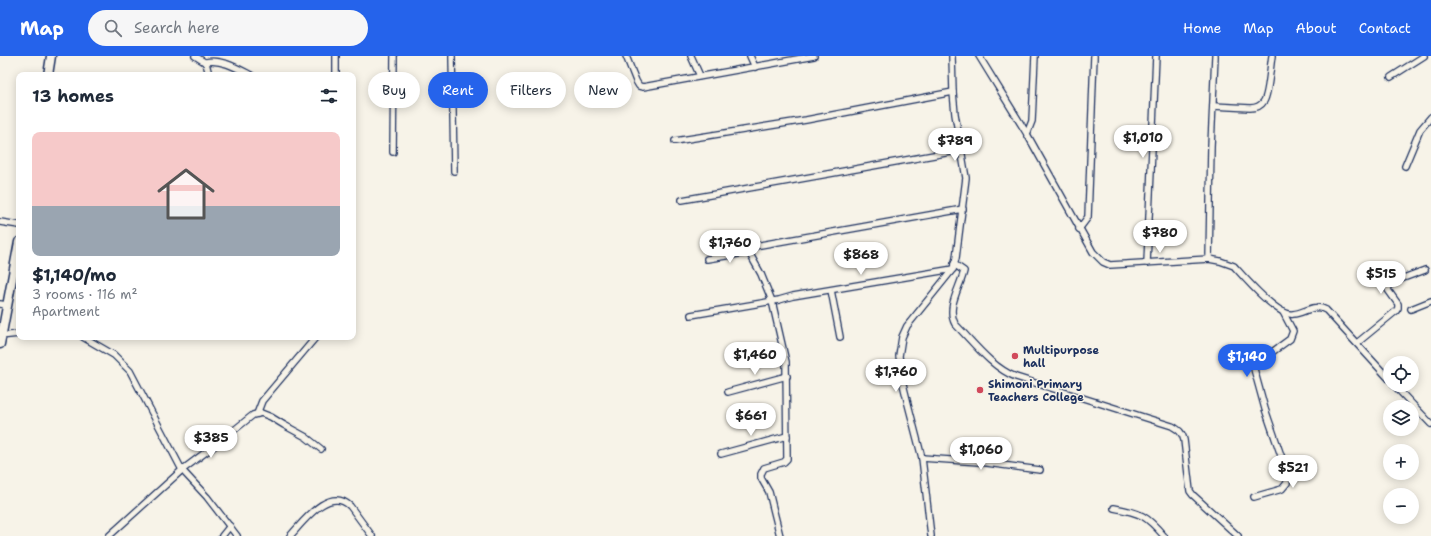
<!DOCTYPE html>
<html lang="en">
<head>
<meta charset="utf-8">
<style>
  :root { --surface:#fff; --page:#f6f6f7; --text:#1f2937; --muted:#747a83; --line:#e0e1e3; --accent:#2563eb }
  body { margin:0; font-family:"Shantell Sans",sans-serif; background:var(--page); color:var(--text); height:100vh; display:flex; flex-direction:column; font-size:15px; white-space:nowrap }
  * { box-sizing:border-box; margin:0 }
  p { font-size:13px; color:var(--muted) }
  .icon { flex:none; width:22px; height:22px; fill:none; stroke:currentColor; stroke-width:2; stroke-linecap:round; stroke-linejoin:round }
  .map { position:relative; flex:1; overflow:hidden }
  .panel { position:absolute; left:16px; top:16px; width:340px; height:268px; display:flex; flex-direction:column; background:var(--surface); border-radius:8px; box-shadow:0 2px 10px #0003 }
  .panel>* { flex:none }
  .banner { position:absolute; left:368px; top:16px; width:380px; height:36px; display:flex; gap:8px }
  .tools { position:absolute; left:1383px; top:300px; display:grid; gap:8px }
  .tools a { display:grid; place-items:center; width:36px; height:36px; border-radius:50%; background:var(--surface); box-shadow:0 2px 10px #0003; font-size:20px }
  .price { position:absolute; translate:-50% -34px; padding:0 9px; border-radius:14px; background:#fff; color:#222; font-size:13px; line-height:26px; filter:drop-shadow(0 1px 2px #0008) }
  .price::after { content:''; position:absolute; left:50%; top:24px; width:12px; height:9px; margin-left:-6px; background:inherit; clip-path:polygon(0 0,100% 0,50% 100%) }
  .price.current { background:var(--accent); color:#fff }
  ul { padding:0; list-style:none }
  li { display:grid; align-content:center; gap:8px; height:212px; padding:0 16px }
  li+li { border-top:1px solid var(--line) }
  li span { display:grid; place-items:center; height:124px; border-radius:8px; color:#555 }
  li>.icon { margin-inline-start:auto }
  span .icon { width:72px; height:72px; fill:#fffc; stroke-width:1 }
  li b { font-size:17px }
  h2 { display:flex; justify-content:space-between; align-items:center; height:48px; padding:0 16px; font-size:17px }
  .tag { padding:0 14px; border-radius:18px; background:var(--surface); box-shadow:0 2px 10px #0003; font-size:14px; line-height:36px }
  .tag.current { background:var(--accent); color:#fff }
  header { display:flex; align-items:center; gap:24px; box-sizing:border-box; height:56px; padding:0 20px; background:var(--accent); color:#fff }
  header strong { font-size:19px }
  nav { display:flex; gap:22px; margin-inline-start:auto; font-size:14px }
  .search { width:280px; height:36px; background:var(--page); display:flex; align-items:center; gap:10px; box-sizing:border-box; padding:0 14px; border-radius:22px; color:var(--muted); font-size:15px }
  .map>svg:first-child { display:block }
</style>
</head>
<body>
<header>
<strong>Map</strong>
<div class="search"><svg class="icon" aria-label="search" viewBox="0 0 24 24"><circle cx="10" cy="10" r="6"/><path d="M15 15l6 6"/></svg>Search here</div>
<nav><a>Home</a><a>Map</a><a>About</a><a>Contact</a></nav>
</header>
<div class="map">
<svg width="1431" height="480" viewBox="0 0 1431 480">
  <rect width="100%" height="100%" fill="#f7f3e8"/>
  <filter id="ink" filterUnits="userSpaceOnUse"><feTurbulence type="fractalNoise" baseFrequency=".025" numOctaves="2"/><feDisplacementMap in="SourceGraphic" scale="8" xChannelSelector="R" yChannelSelector="G"/><feConvolveMatrix kernelMatrix="1 2 1 2 8 2 1 2 1" color-interpolation-filters="sRGB"/></filter>
  <g filter="url(#ink)">
    <g fill="none" stroke-linecap="round" stroke-linejoin="round">
      <defs>
        <g id="street">
          <polyline points="195,0 206,7 209,19"/>
          <polyline points="452,0 454,115"/>
          <polyline points="626,0 636,25 639,30 643,31 814,0"/>
          <polyline points="691,0 700,20"/>
          <polyline points="750,0 755,11"/>
          <path d="M979,0L1027,78L1093,196L1103,206L1110,209L1209,203L1220,205L1234,210C1244,221 1278,261 1293,258C1305,257 1314,247 1326,254L1390,324"/>
          <path d="M206,6C220,2 239,13 251,19"/>
          <polyline points="336,19 336,0"/>
          <polyline points="1391,21 1424,0"/>
          <path d="M1213,50L1250,52C1256,52 1261,50 1264,45C1269,37 1270,11 1272,0"/>
          <polyline points="1027,78 1032,65 1035,0"/>
          <polyline points="675,85 806,64 953,36"/>
          <polyline points="393,96 394,0"/>
          <polyline points="1405,110 1420,74 1431,61"/>
          <polyline points="682,144 962,94"/>
          <polyline points="0,166 19,169"/>
          <polyline points="1079,173 1088,161 1094,0"/>
          <polyline points="707,203 750,196"/>
          <polyline points="1209,203 1211,90 1215,0"/>
          <polyline points="1147,207 1156,0"/>
          <path d="M954,208L964,215C960,232 946,251 955,268C973,286 991,311 1016,321L1172,370C1179,374 1182,376 1184,384L1190,435L1193,439L1238,480"/>
          <polyline points="831,234 840,281"/>
          <polyline points="0,248 7,249"/>
          <polyline points="1411,253 1431,245"/>
          <polyline points="691,259 779,244 793,240 953,213"/>
          <polyline points="0,280 19,278"/>
          <polyline points="83,281 114,299 130,315 182,414 207,441 237,480"/>
          <polyline points="1357,287 1396,255 1398,252 1398,248 1388,234 1390,227 1425,214"/>
          <polyline points="1394,329 1431,368"/>
          <polyline points="728,336 787,320"/>
          <polyline points="257,358 262,345 316,281"/>
          <polyline points="721,398 787,380"/>
          <polyline points="922,402 979,406 1040,414"/>
          <polyline points="1254,441 1282,433 1287,427 1287,417 1265,353 1254,313 1260,305 1290,283 1293,275 1283,256"/>
          <path d="M1114,452C1141,457 1146,459 1164,480"/>
          <polyline points="109,480 182,414 218,387 253,359 261,357 271,361 284,369 306,381 321,393"/>
          <polyline points="222,480 230,470"/>
          <path d="M290,480C304,465 329,430 350,450L372,480"/>
          <polyline points="780,480 769,436 761,422 761,418 764,412 784,406 787,403 786,306 772,245 761,218 751,200 750,194 751,191 755,190 963,153"/>
          <polyline points="931,480 922,402 908,348 903,328 899,300 902,281 907,270 953,213 956,202 966,122 955,58 953,36 952,0"/>
        </g>
        <g id="secondary">
          <polyline points="48,19 51,0"/>
          <polyline points="0,288 19,186"/>
        </g>
      </defs>
      <use href="#street" stroke="#1b2f5e" stroke-width="8"/>
      <use href="#secondary" stroke="#1b2f5e" stroke-width="11"/>
      <use href="#street" stroke="#f7f3e8" stroke-width="5.5"/>
      <use href="#secondary" stroke="#f7f3e8" stroke-width="8"/>
    </g>
  </g>
  <g fill="#d1495b" stroke="#f7f3e8" stroke-width="1.5">
    <circle cx="1015" cy="300" r="4"/>
    <circle cx="980" cy="334" r="4"/>
  </g>
  <g text-anchor="middle" dominant-baseline="central" stroke-width="3" stroke-linejoin="round" paint-order="stroke">
    <g font-size="11" font-weight="bold" fill="#1b2f5e" stroke="#f7f3e8" text-anchor="start">
      <text x="1023" y="294">Multipurpose<tspan x="1023" dy="13">hall</tspan></text>
      <text x="988" y="328">Shimoni Primary<tspan x="988" dy="13">Teachers College</tspan></text>
    </g>
  </g>
</svg>
<div class="tools">
<a><svg class="icon" aria-label="locate" viewBox="0 0 24 24"><circle cx="12" cy="12" r="6"/><path d="M12 2v4M12 18v4M2 12h4M18 12h4"/></svg></a>
<a><svg class="icon" aria-label="layers" viewBox="0 0 24 24"><path d="M12 4l9 5-9 5-9-5zM3 14l9 5 9-5"/></svg></a>
<a>+</a>
<a>−</a>
</div>
<b class="price" style="left:1143px;top:103px">$1,010</b>
<b class="price" style="left:955px;top:106px">$789</b>
<b class="price" style="left:1160px;top:198px">$780</b>
<b class="price" style="left:730px;top:208px">$1,760</b>
<b class="price" style="left:861px;top:220px">$868</b>
<b class="price" style="left:1381px;top:239px">$515</b>
<b class="price" style="left:755px;top:320px">$1,460</b>
<b class="price current" style="left:1247px;top:322px">$1,140</b>
<b class="price" style="left:896px;top:337px">$1,760</b>
<b class="price" style="left:751px;top:381px">$661</b>
<b class="price" style="left:211px;top:403px">$385</b>
<b class="price" style="left:981px;top:415px">$1,060</b>
<b class="price" style="left:1293px;top:433px">$521</b>
<div class="banner">
<a class="tag">Buy</a>
<a class="tag current">Rent</a>
<a class="tag">Filters</a>
<a class="tag">New</a>
</div>
<section class="panel">
<h2>13 homes<svg class="icon" aria-label="filters" viewBox="0 0 24 24"><path d="M4 7h16M4 17h16"/><circle cx="9" cy="7" r="2"/><circle cx="15" cy="17" r="2"/></svg></h2>
<ul>
<li><span style="background:linear-gradient(#f6c9c9 60%,#9aa5b1 0)"><svg class="icon" aria-label="home" viewBox="0 0 24 24"><path d="M3 11l9-7 9 7M6 9v11h12V9"/></svg></span><div><b>$1,140/mo</b><p>3 rooms · 116 m²</p><p>Apartment</p></div></li>
</ul>
</section>
</div>
</body>
</html>
